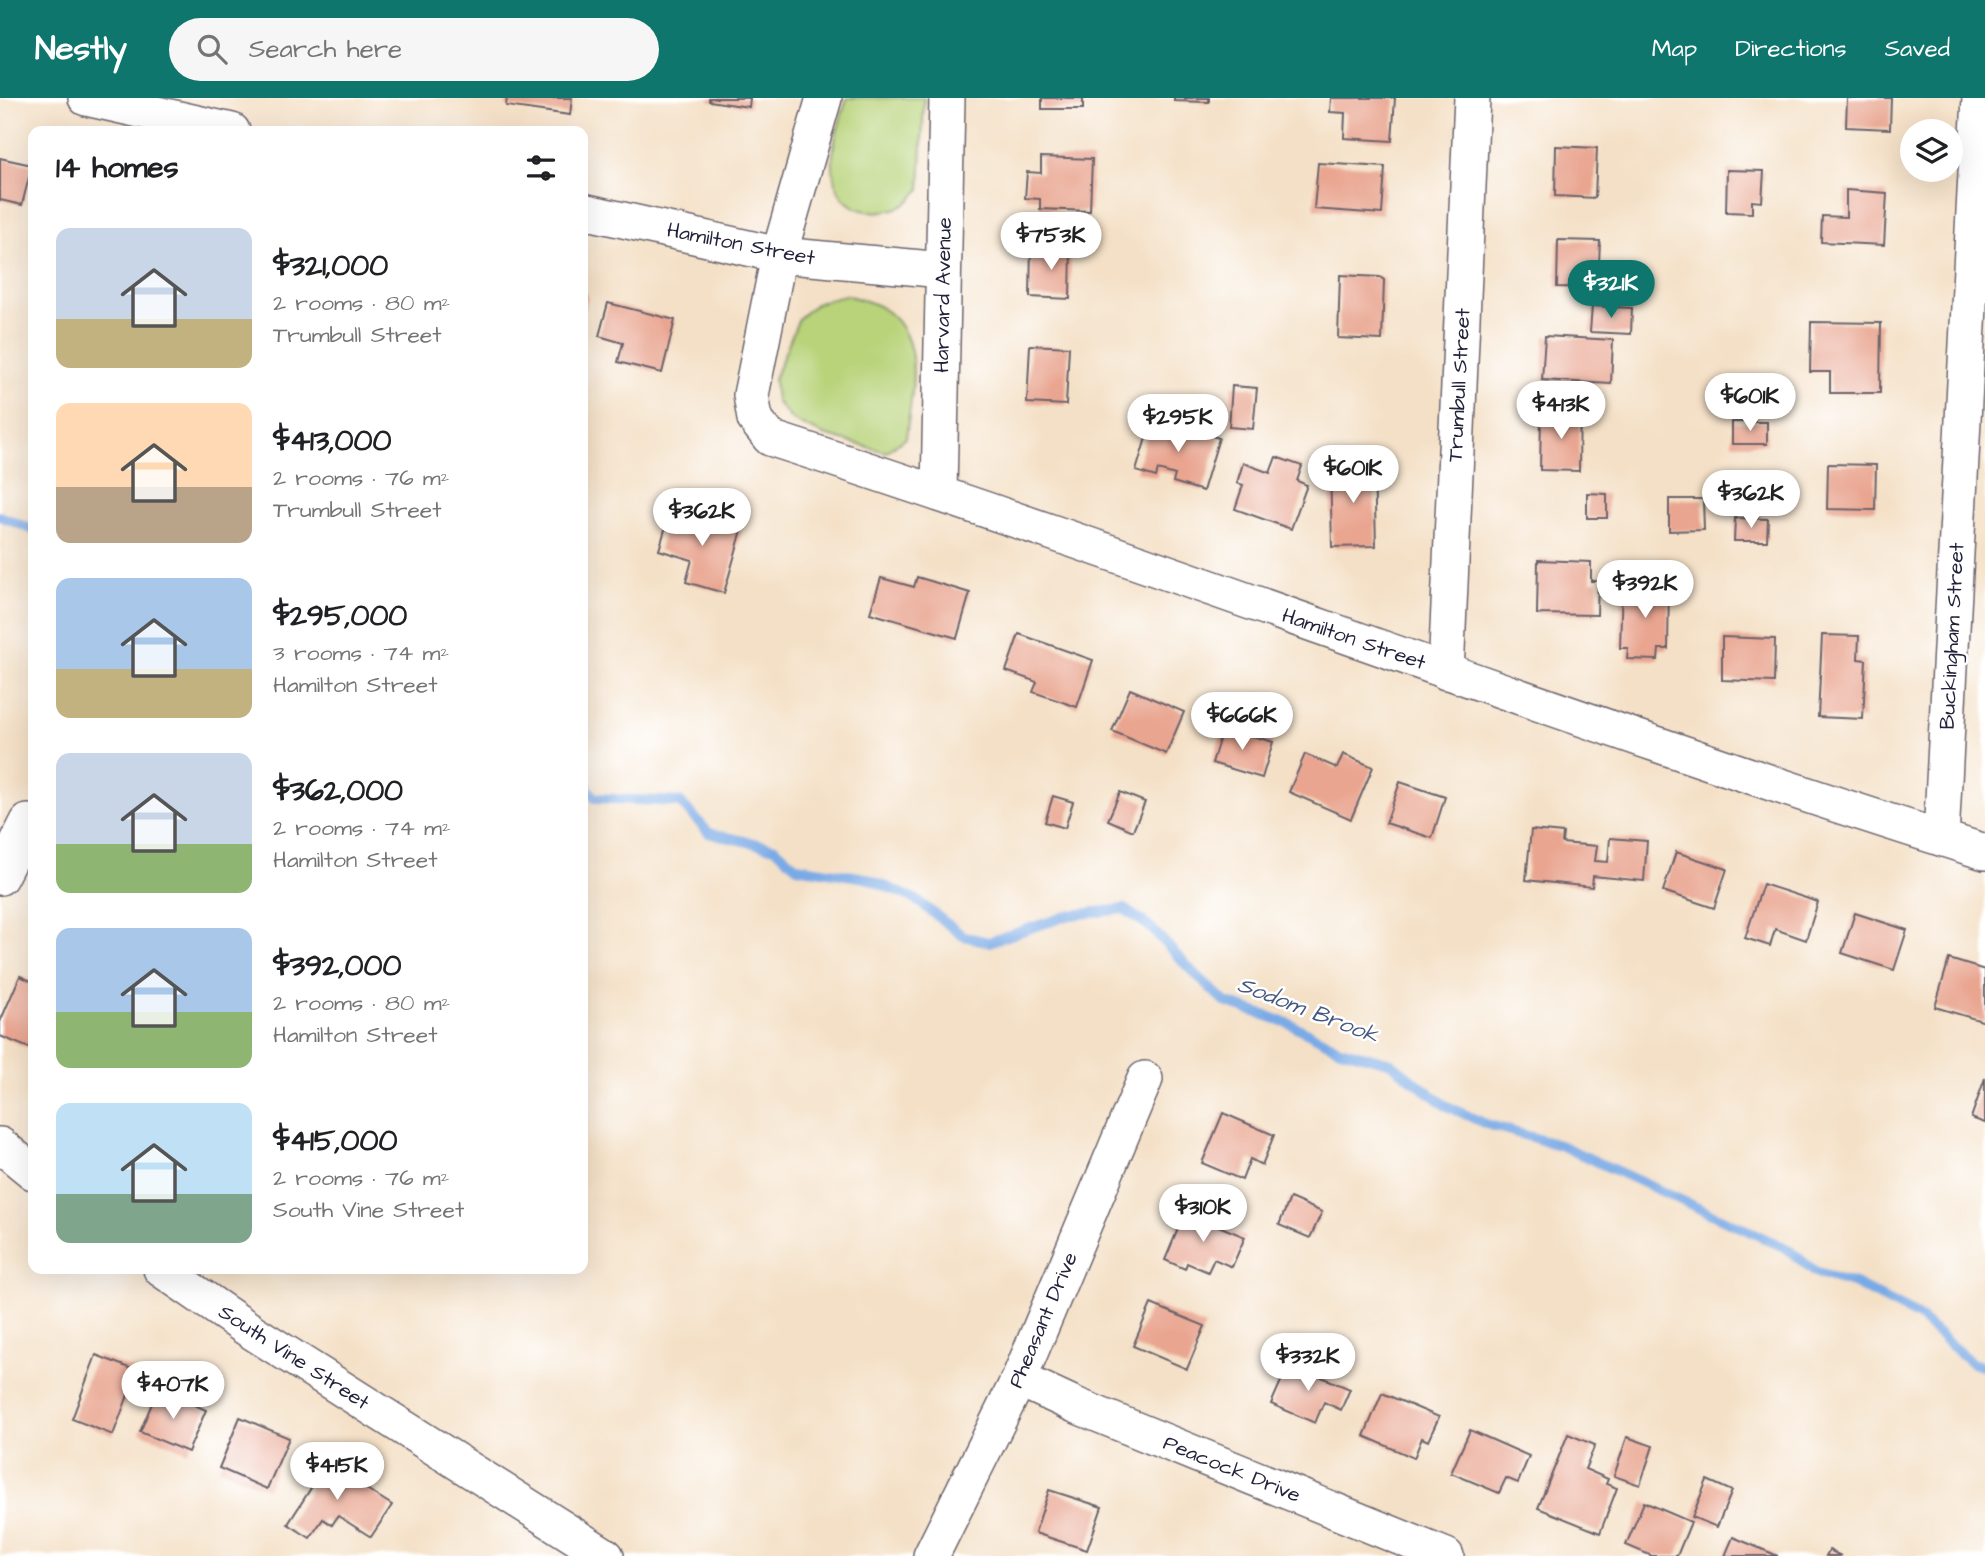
<!DOCTYPE html>
<html lang="en">
<head>
<meta charset="utf-8">
<style>
  :root { --surface:#fff; --page:#f6f6f6; --text:#202124; --muted:#757577; --accent:#0f766e }
  body { margin:0; font-family:"Architects Daughter",sans-serif; background:var(--page); color:var(--text); height:100vh; display:flex; flex-direction:column; font-size:26px; white-space:nowrap }
  * { box-sizing:border-box; margin:0 }
  p { font-size:23px; color:var(--muted) }
  .icon { flex:none; width:38px; height:38px; fill:none; stroke:currentColor; stroke-width:2; stroke-linecap:round; stroke-linejoin:round }
  .map { position:relative; flex:1; overflow:hidden }
  .sheet { position:absolute; left:28px; top:28px; width:560px; height:1148px; display:flex; flex-direction:column; background:var(--surface); border-radius:14px; box-shadow:0 7px 28px #0002 }
  .sheet>* { flex:none }
  .controls { position:absolute; left:1900px; top:21px; display:grid; gap:14px }
  .controls a { display:grid; place-items:center; width:63px; height:63px; border-radius:50%; background:var(--surface); box-shadow:0 7px 28px #0002; font-size:35px }
  .price { position:absolute; translate:-50% -60px; padding:0 16px; border-radius:24px; background:#fff; color:#222; font-size:23px; line-height:46px; filter:drop-shadow(0 2px 4px #0008) }
  .price::after { content:''; position:absolute; left:50%; top:42px; width:21px; height:16px; margin-left:-10px; background:inherit; clip-path:polygon(0 0,100% 0,50% 100%) }
  .price.active { background:var(--accent); color:#fff }
  ul { padding:0; list-style:none }
  li { display:flex; align-items:center; gap:21px; height:175px; padding:0 28px }
  li span { display:grid; place-items:center; flex:none; width:196px; height:140px; border-radius:14px; color:#555 }
  li>.icon { margin-inline-start:auto }
  span .icon { width:84px; height:84px; fill:#fffc; stroke-width:1 }
  li b { font-size:30px }
  h2 { display:flex; justify-content:space-between; align-items:center; height:84px; padding:0 28px; font-size:30px }
  header { display:flex; align-items:center; gap:42px; box-sizing:border-box; height:98px; padding:0 35px; background:var(--accent); color:#fff }
  header strong { font-size:33px }
  nav { display:flex; gap:38px; margin-inline-start:auto; font-size:24px }
  .search { width:490px; height:63px; background:var(--page); display:flex; align-items:center; gap:18px; box-sizing:border-box; padding:0 24px; border-radius:38px; color:var(--muted); font-size:26px }
  .map>svg:first-child { display:block }
</style>
</head>
<body>
<header>
<strong>Nestly</strong>
<div class="search"><svg class="icon" aria-label="search" viewBox="0 0 24 24"><circle cx="10" cy="10" r="6"/><path d="M15 15l6 6"/></svg>Search here</div>
<nav><a>Map</a><a>Directions</a><a>Saved</a></nav>
</header>
<div class="map">
<svg width="1985" height="1458" viewBox="0 0 1985 1458">
  <rect width="100%" height="100%" fill="#fff"/>
  <filter id="ink" filterUnits="userSpaceOnUse"><feTurbulence type="fractalNoise" baseFrequency=".0143" numOctaves="2"/><feDisplacementMap in="SourceGraphic" scale="14" xChannelSelector="R" yChannelSelector="G"/><feConvolveMatrix kernelMatrix="1 2 1 2 8 2 1 2 1" color-interpolation-filters="sRGB"/></filter>
  <filter id="wash" filterUnits="userSpaceOnUse"><feTurbulence type="fractalNoise" baseFrequency=".00686" numOctaves="4" result="noise"/><feDisplacementMap in="SourceGraphic" scale="28" xChannelSelector="R" yChannelSelector="G"/><feGaussianBlur stdDeviation="1.57" result="paint"/><feColorMatrix in="noise" values="0 0 0 0 0 0 0 0 0 0 0 0 0 0 0 0 0 1.4 0 .05"/><feComposite in="paint" operator="in"/></filter>
  <g filter="url(#wash)">
    <rect width="100%" height="100%" fill="#f4e0c6"/>
    <g fill="#b8d379" stroke="#6d7a5a" stroke-width="2">
      <path d="M847,0H924L920,92C915,97 910,103 904,107C898,111 890,112 883,113C853,117 835,100 833,70C831,46 841,22 847,0Z"/>
      <path d="M846,197C857,201 872,203 882,210C927,239 911,296 906,340L886,354L824,337L792,322L776,303L774,281L799,220L817,205Z"/>
    </g>
    <g fill="none" stroke-linecap="round" stroke-linejoin="round">
      <g stroke="#7aaae5" stroke-width="10">
        <polyline points="0,418 33,432"/>
        <polyline points="583,684 595,700 680,704 709,735 775,750 797,769 866,780 915,801 963,838 989,844 1070,817 1124,811 1149,828 1189,870 1225,904 1288,925 1340,951 1391,965 1445,1007 1486,1026 1562,1048 1786,1150 1817,1175 1855,1186 1917,1218 1972,1265 1985,1269"/>
      </g>
    </g>
    <g id="blocks">
      <g fill="#e9a590">
        <polygon points="507,0 572,0 570,17 506,8"/>
        <polygon points="709,0 750,0 749,9 709,3"/>
        <rect x="1042" y="0" width="41" height="11"/>
        <polygon points="1174,0 1209,0 1209,4 1174,3"/>
        <polygon points="1331,0 1395,0 1392,43 1344,40 1345,15 1330,14"/>
        <polygon points="1847,0 1891,0 1890,31 1846,29"/>
        <polygon points="1556,48 1597,50 1595,100 1555,98"/>
        <polygon points="1041,59 1092,61 1090,113 1040,111 1040,101 1025,100 1027,74 1041,75"/>
        <polygon points="0,60 32,67 22,107 0,102"/>
        <polygon points="1318,65 1385,69 1382,116 1314,111"/>
        <polygon points="1727,72 1764,73 1762,104 1752,103 1752,115 1726,114"/>
        <polygon points="1846,92 1887,95 1884,147 1821,144 1822,118 1846,119"/>
        <polygon points="1558,142 1600,143 1598,188 1596,190 1557,189"/>
        <polygon points="1031,147 1071,148 1070,201 1030,199"/>
        <polygon points="1340,177 1380,179 1384,182 1382,242 1338,240"/>
        <polygon points="583,197 588,199 584,215 583,215"/>
        <polygon points="608,205 675,222 662,275 618,264 623,245 599,238"/>
        <polygon points="1592,208 1632,210 1631,236 1590,234"/>
        <polygon points="1811,224 1881,225 1880,295 1830,295 1830,274 1810,274"/>
        <polygon points="1545,238 1613,242 1611,286 1542,282"/>
        <polygon points="1030,247 1069,249 1066,307 1027,305"/>
        <polygon points="1232,288 1257,290 1253,331 1229,329"/>
        <polygon points="1564,308 1580,308 1579,373 1540,372 1541,319 1564,319"/>
        <polygon points="1152,320 1219,340 1203,393 1173,384 1175,377 1158,372 1156,379 1136,373"/>
        <rect x="1732" y="324" width="35" height="22"/>
        <polygon points="1276,359 1302,368 1297,383 1307,387 1291,431 1235,411 1243,387 1237,385 1243,365 1270,375"/>
        <polygon points="1374,365 1376,448 1332,449 1330,366"/>
        <polygon points="1828,366 1876,367 1875,412 1827,411"/>
        <polygon points="1587,395 1607,396 1607,420 1587,420"/>
        <polygon points="1669,401 1703,401 1704,432 1669,433"/>
        <polygon points="671,411 742,432 724,495 686,484 692,462 659,452"/>
        <polygon points="1735,420 1768,421 1767,443 1734,443"/>
        <polygon points="1538,462 1591,464 1591,483 1598,483 1597,517 1537,516"/>
        <polygon points="917,479 970,495 957,540 870,515 881,480 914,489"/>
        <polygon points="1622,485 1669,486 1668,551 1659,551 1658,562 1627,561 1628,550 1620,550"/>
        <polygon points="1019,536 1093,562 1077,609 1033,594 1037,584 1006,573"/>
        <polygon points="1822,537 1859,538 1858,561 1866,562 1863,621 1818,619"/>
        <polygon points="1722,539 1775,541 1774,584 1722,582"/>
        <polygon points="1130,591 1184,614 1166,656 1112,633"/>
        <polygon points="1223,629 1273,644 1262,680 1212,665"/>
        <polygon points="1305,656 1337,670 1343,656 1373,669 1351,721 1289,694"/>
        <polygon points="1400,684 1445,699 1432,740 1386,725"/>
        <polygon points="1120,694 1145,704 1133,733 1108,722"/>
        <polygon points="1053,698 1073,704 1065,730 1045,724"/>
        <polygon points="1531,732 1563,735 1562,745 1597,748 1595,763 1608,764 1610,740 1647,743 1644,783 1593,778 1592,789 1526,782"/>
        <polygon points="1676,754 1727,771 1714,810 1663,793"/>
        <polygon points="1763,786 1818,804 1806,842 1775,831 1770,848 1745,840"/>
        <polygon points="1855,815 1907,832 1894,872 1842,855"/>
        <polygon points="1949,861 1985,872 1985,924 1935,909"/>
        <polygon points="20,878 33,884 33,941 29,950 0,938 0,924"/>
        <polygon points="1985,980 1985,1025 1971,1020"/>
        <polygon points="1223,1015 1274,1037 1262,1067 1250,1061 1242,1082 1202,1065"/>
        <polygon points="1290,1100 1322,1114 1310,1140 1279,1127"/>
        <polygon points="1185,1114 1245,1139 1232,1169 1214,1161 1208,1174 1187,1165 1185,1171 1165,1162"/>
        <polygon points="1151,1206 1205,1228 1187,1271 1133,1248"/>
        <polygon points="96,1257 137,1273 113,1337 72,1321"/>
        <polygon points="1289,1265 1350,1291 1341,1312 1324,1304 1315,1325 1271,1306"/>
        <polygon points="158,1291 206,1312 188,1354 140,1334"/>
        <polygon points="1382,1295 1439,1319 1428,1343 1422,1340 1414,1360 1364,1338"/>
        <polygon points="240,1319 289,1340 267,1391 219,1370"/>
        <polygon points="1470,1332 1529,1358 1518,1385 1506,1380 1499,1395 1451,1375"/>
        <polygon points="1568,1336 1595,1347 1585,1371 1608,1381 1606,1386 1617,1390 1600,1435 1538,1410"/>
        <polygon points="1627,1339 1653,1348 1640,1387 1614,1378"/>
        <polygon points="316,1359 392,1407 371,1439 338,1418 332,1427 323,1421 310,1440 288,1426 311,1390 300,1383"/>
        <polygon points="1707,1382 1732,1393 1717,1429 1692,1419"/>
        <polygon points="1049,1392 1102,1409 1087,1452 1035,1435"/>
        <polygon points="1644,1404 1691,1424 1677,1458 1652,1458 1626,1447"/>
        <polygon points="1733,1439 1778,1458 1725,1458"/>
        <polygon points="1829,1452 1841,1458 1826,1458"/>
      </g>
    </g>
  </g>
  <g filter="url(#ink)">
    <use href="#blocks" fill-opacity="0" stroke="#6c646c" stroke-width="2"/>
    <g fill="none" stroke-linecap="round" stroke-linejoin="round">
      <defs>
        <g id="street">
          <polyline points="86,0 232,33"/>
          <path d="M824,0L779,157L751,297L755,321L770,340C1177,471 1576,627 1985,754"/>
          <polyline points="583,113 779,157 943,172"/>
          <polyline points="939,394 947,0"/>
          <polyline points="1446,574 1472,0"/>
          <polyline points="1941,740 1980,0"/>
          <polyline points="0,779 28,724"/>
          <polyline points="0,1047 33,1074"/>
          <polyline points="161,1171 251,1233 606,1458"/>
          <polyline points="1019,1281 1075,1307 1446,1458"/>
          <polyline points="931,1458 1019,1281 1145,981"/>
        </g>
      </defs>
      <use href="#street" stroke="#6c646c" stroke-width="38"/>
      <use href="#street" stroke="#fff" stroke-width="35"/>
    </g>
  </g>
  <g text-anchor="middle" dominant-baseline="central" stroke-width="5" stroke-linejoin="round" paint-order="stroke">
    <g font-size="21" fill="#22223b" stroke="#fff">
      <text transform="translate(741 146) rotate(11)">Hamilton Street</text>
      <text transform="translate(943 197) rotate(-89)">Harvard Avenue</text>
      <text transform="translate(1459 287) rotate(-87)">Trumbull Street</text>
      <text transform="translate(1952 538) rotate(-87)">Buckingham Street</text>
      <text transform="translate(1354 541) rotate(19)">Hamilton Street</text>
      <text transform="translate(1043 1222) rotate(-67)">Pheasant Drive</text>
      <text transform="translate(294 1259) rotate(33)">South Vine Street</text>
      <text transform="translate(1232 1371) rotate(22)">Peacock Drive</text>
    </g>
    <g font-size="23" font-style="italic" fill="#45587f" stroke="#fff">
      <text transform="translate(1308 912) rotate(21)">Sodom Brook</text>
    </g>
  </g>
</svg>
<div class="controls">
<a><svg class="icon" aria-label="layers" viewBox="0 0 24 24"><path d="M12 4l9 5-9 5-9-5zM3 14l9 5 9-5"/></svg></a>
</div>
<b class="price" style="left:1051px;top:174px">$753K</b>
<b class="price active" style="left:1611px;top:222px">$321K</b>
<b class="price" style="left:1750px;top:335px">$601K</b>
<b class="price" style="left:1561px;top:343px">$413K</b>
<b class="price" style="left:1178px;top:356px">$295K</b>
<b class="price" style="left:1353px;top:407px">$601K</b>
<b class="price" style="left:1751px;top:432px">$362K</b>
<b class="price" style="left:702px;top:450px">$362K</b>
<b class="price" style="left:1645px;top:522px">$392K</b>
<b class="price" style="left:1242px;top:654px">$666K</b>
<b class="price" style="left:1203px;top:1146px">$310K</b>
<b class="price" style="left:1308px;top:1295px">$332K</b>
<b class="price" style="left:173px;top:1323px">$407K</b>
<b class="price" style="left:337px;top:1404px">$415K</b>
<section class="sheet">
<h2>14 homes<svg class="icon" aria-label="filters" viewBox="0 0 24 24"><path d="M4 7h16M4 17h16"/><circle cx="9" cy="7" r="2"/><circle cx="15" cy="17" r="2"/></svg></h2>
<ul>
<li><span style="background:linear-gradient(#c9d6e8 65%,#c2b280 0)"><svg class="icon" aria-label="home" viewBox="0 0 24 24"><path d="M3 11l9-7 9 7M6 9v11h12V9"/></svg></span><div><b>$321,000</b><p>2 rooms · 80 m²</p><p>Trumbull Street</p></div></li>
<li><span style="background:linear-gradient(#ffd9b3 60%,#b9a48a 0)"><svg class="icon" aria-label="home" viewBox="0 0 24 24"><path d="M3 11l9-7 9 7M6 9v11h12V9"/></svg></span><div><b>$413,000</b><p>2 rooms · 76 m²</p><p>Trumbull Street</p></div></li>
<li><span style="background:linear-gradient(#a9c7e8 65%,#c2b280 0)"><svg class="icon" aria-label="home" viewBox="0 0 24 24"><path d="M3 11l9-7 9 7M6 9v11h12V9"/></svg></span><div><b>$295,000</b><p>3 rooms · 74 m²</p><p>Hamilton Street</p></div></li>
<li><span style="background:linear-gradient(#c9d6e8 65%,#8fb573 0)"><svg class="icon" aria-label="home" viewBox="0 0 24 24"><path d="M3 11l9-7 9 7M6 9v11h12V9"/></svg></span><div><b>$362,000</b><p>2 rooms · 74 m²</p><p>Hamilton Street</p></div></li>
<li><span style="background:linear-gradient(#a9c7e8 60%,#8fb573 0)"><svg class="icon" aria-label="home" viewBox="0 0 24 24"><path d="M3 11l9-7 9 7M6 9v11h12V9"/></svg></span><div><b>$392,000</b><p>2 rooms · 80 m²</p><p>Hamilton Street</p></div></li>
<li><span style="background:linear-gradient(#bfe0f5 65%,#7fa58c 0)"><svg class="icon" aria-label="home" viewBox="0 0 24 24"><path d="M3 11l9-7 9 7M6 9v11h12V9"/></svg></span><div><b>$415,000</b><p>2 rooms · 76 m²</p><p>South Vine Street</p></div></li>
</ul>
</section>
</div>
</body>
</html>
